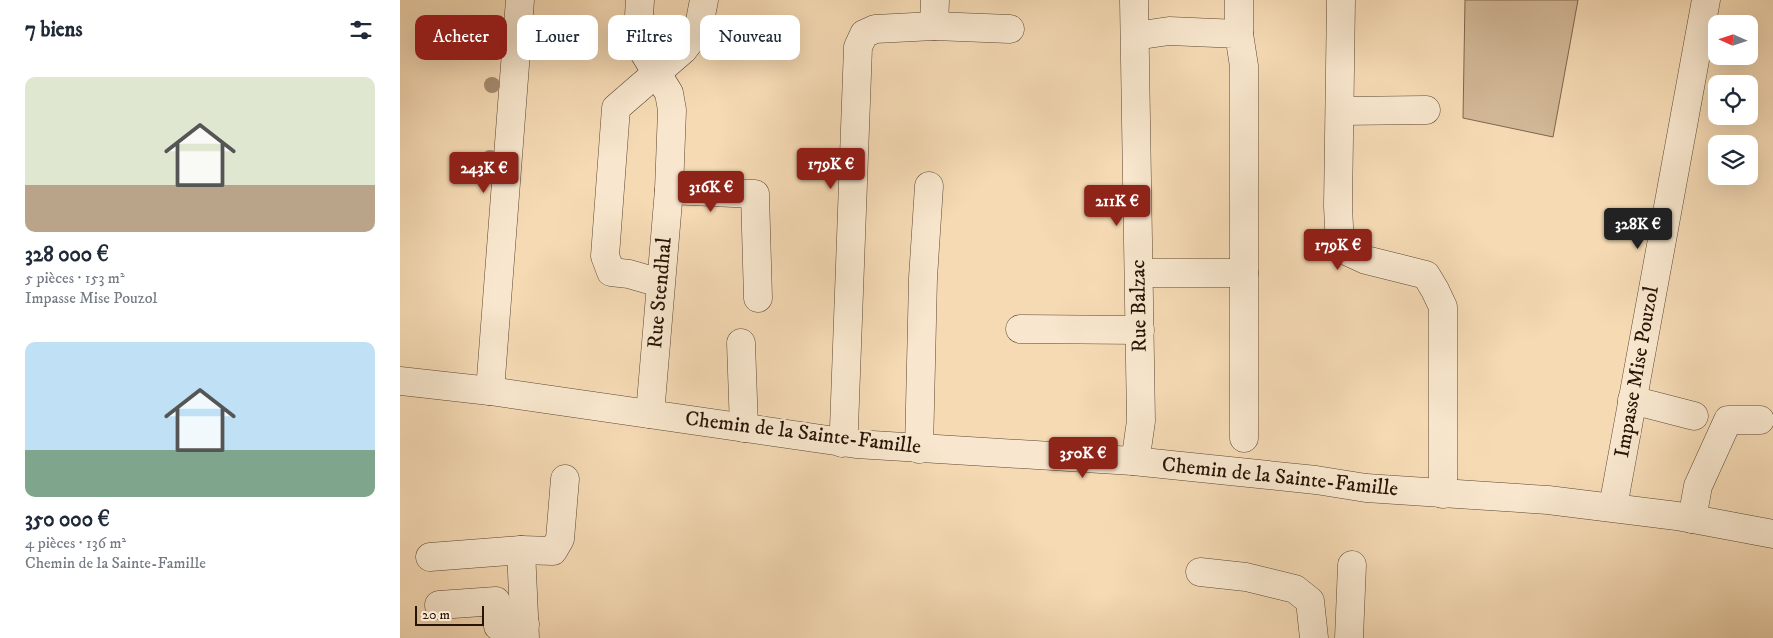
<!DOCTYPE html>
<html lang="fr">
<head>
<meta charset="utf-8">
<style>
  :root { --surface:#fff; --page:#f2f2f3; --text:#1f2937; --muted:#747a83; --accent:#8f2418 }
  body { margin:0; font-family:"IM FELL DW Pica",serif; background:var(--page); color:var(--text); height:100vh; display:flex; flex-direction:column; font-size:19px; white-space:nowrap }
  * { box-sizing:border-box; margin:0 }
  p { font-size:16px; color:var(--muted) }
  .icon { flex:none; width:28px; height:28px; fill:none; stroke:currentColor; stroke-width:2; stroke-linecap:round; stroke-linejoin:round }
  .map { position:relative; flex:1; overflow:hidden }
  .drawer { display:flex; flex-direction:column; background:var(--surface); width:400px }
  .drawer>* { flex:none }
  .top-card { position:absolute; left:15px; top:15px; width:475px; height:45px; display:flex; gap:10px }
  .needle { width:32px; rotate:273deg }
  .tools { position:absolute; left:1308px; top:15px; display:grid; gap:10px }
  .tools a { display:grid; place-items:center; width:50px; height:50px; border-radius:10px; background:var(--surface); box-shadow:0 5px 20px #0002; font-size:25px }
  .scale { position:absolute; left:15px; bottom:12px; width:69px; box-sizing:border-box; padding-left:5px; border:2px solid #281407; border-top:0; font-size:14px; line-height:18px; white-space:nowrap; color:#281407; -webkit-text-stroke:4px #f8e7ce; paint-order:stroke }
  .price { position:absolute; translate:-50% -42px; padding:0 11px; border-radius:5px; background:var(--accent); color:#fff; font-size:16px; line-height:32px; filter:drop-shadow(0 1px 2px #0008) }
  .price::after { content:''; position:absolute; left:50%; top:30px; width:15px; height:11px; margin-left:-8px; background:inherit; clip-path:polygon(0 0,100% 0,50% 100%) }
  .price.active { background:#222; color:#fff }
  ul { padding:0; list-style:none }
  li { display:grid; align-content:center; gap:10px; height:265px; padding:0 25px }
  li span { display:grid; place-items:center; height:155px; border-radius:10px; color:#555 }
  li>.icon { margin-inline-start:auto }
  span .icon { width:90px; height:90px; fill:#fffc; stroke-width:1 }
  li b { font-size:21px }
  h2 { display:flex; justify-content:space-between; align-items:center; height:60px; padding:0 25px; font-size:21px }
  .chip { padding:0 18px; border-radius:10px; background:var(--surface); box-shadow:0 5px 20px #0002; font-size:18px; line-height:45px }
  .chip.active { background:var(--accent); color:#fff }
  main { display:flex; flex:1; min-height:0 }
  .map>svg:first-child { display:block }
</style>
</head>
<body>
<main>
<section class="drawer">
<h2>7 biens<svg class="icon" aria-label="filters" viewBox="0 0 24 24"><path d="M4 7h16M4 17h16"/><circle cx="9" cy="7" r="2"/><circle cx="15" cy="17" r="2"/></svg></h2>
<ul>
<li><span style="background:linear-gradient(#dfe7d0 70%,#b9a48a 0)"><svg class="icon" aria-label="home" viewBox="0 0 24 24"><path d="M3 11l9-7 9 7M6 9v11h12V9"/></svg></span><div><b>328 000 €</b><p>5 pièces · 153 m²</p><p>Impasse Mise Pouzol</p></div></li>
<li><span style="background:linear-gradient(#bfe0f5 70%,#7fa58c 0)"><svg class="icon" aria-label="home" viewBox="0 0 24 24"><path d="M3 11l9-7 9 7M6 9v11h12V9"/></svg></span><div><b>350 000 €</b><p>4 pièces · 136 m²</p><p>Chemin de la Sainte-Famille</p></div></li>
</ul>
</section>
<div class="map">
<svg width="1373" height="638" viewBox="0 0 1373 638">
  <rect width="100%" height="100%" fill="#f5dab4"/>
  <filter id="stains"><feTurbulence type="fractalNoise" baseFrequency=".004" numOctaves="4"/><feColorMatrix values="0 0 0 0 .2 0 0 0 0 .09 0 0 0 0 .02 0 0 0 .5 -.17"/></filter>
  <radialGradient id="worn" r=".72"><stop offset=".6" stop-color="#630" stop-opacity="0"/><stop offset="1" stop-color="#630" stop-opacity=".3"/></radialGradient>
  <polygon fill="#d2b897" stroke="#7d664f" points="1065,0 1178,0 1153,137 1063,118"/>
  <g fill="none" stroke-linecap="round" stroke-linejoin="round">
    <defs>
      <g id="minor">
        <polyline points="240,0 238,31 243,51 269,93 272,110 269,190 250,414"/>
        <polyline points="941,0 938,206 940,248 966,260 1026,275 1035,290 1043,307 1043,494"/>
        <polyline points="534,26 610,29"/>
        <polyline points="839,34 839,0"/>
        <polyline points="735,36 769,31 839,34 844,66 844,438"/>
        <polyline points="940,111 1026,110"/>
        <polyline points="269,190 355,194 358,298"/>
        <polyline points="739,273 844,273"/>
        <polyline points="260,283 229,274 211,272 205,256 216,108 283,50 298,31 304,0"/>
        <polyline points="620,329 740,330"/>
        <polyline points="341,343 344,428"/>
        <polyline points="0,381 90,391 456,444 733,461 916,480 966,488 1148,500 1277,516 1373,534"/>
        <polyline points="90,391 120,0"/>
        <polyline points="1232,400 1294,416"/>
        <polyline points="442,443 444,428 458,47 464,34 475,29 534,26 535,0"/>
        <polyline points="519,449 523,278 529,186"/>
        <polyline points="733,461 737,449 741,421 734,0"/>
        <polyline points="1213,507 1306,0"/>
        <polyline points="1292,519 1298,486 1328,420 1360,420"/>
        <polyline points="121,550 153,551 160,539 165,479"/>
        <polyline points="30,557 121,550 125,638"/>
        <polyline points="800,572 846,577 895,589 910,601 914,638"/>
        <polyline points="39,605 96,601 98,626 125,624"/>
        <polyline points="949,638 952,565"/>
      </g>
    </defs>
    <use href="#minor" stroke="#5b4632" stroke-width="29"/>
    <use href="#minor" stroke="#f8e7ce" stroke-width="28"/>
  </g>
  <g fill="#a58c70">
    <circle cx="92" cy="85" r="8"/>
    <circle cx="90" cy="158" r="8"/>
  </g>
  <g text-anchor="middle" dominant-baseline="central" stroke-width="5" stroke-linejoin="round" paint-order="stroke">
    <g font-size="21" fill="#281407" stroke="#f8e7ce">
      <text transform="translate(260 293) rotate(-85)">Rue Stendhal</text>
      <text transform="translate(739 306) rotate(-91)">Rue Balzac</text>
      <text transform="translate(1237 372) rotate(-80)">Impasse Mise Pouzol</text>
      <text transform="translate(403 433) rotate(7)">Chemin de la Sainte-Famille</text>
      <text transform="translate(880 477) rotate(6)">Chemin de la Sainte-Famille</text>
    </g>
  </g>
  <rect width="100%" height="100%" filter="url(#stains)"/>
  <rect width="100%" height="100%" fill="url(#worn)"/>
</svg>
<div class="tools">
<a><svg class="needle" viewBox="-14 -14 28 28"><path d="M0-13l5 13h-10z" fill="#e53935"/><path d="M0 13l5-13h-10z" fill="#747a83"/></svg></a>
<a><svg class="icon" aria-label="locate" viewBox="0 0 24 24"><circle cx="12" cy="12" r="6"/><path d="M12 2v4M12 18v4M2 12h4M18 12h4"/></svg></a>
<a><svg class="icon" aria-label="layers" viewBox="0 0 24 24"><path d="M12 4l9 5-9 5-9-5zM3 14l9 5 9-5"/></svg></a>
</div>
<div class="scale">20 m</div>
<b class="price" style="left:431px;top:190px">179K €</b>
<b class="price" style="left:84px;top:194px">243K €</b>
<b class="price" style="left:311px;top:213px">316K €</b>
<b class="price" style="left:717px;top:227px">211K €</b>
<b class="price active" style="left:1238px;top:250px">328K €</b>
<b class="price" style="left:938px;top:271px">179K €</b>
<b class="price" style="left:683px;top:479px">350K €</b>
<div class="top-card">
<a class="chip active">Acheter</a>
<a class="chip">Louer</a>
<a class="chip">Filtres</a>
<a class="chip">Nouveau</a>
</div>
</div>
</main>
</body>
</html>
